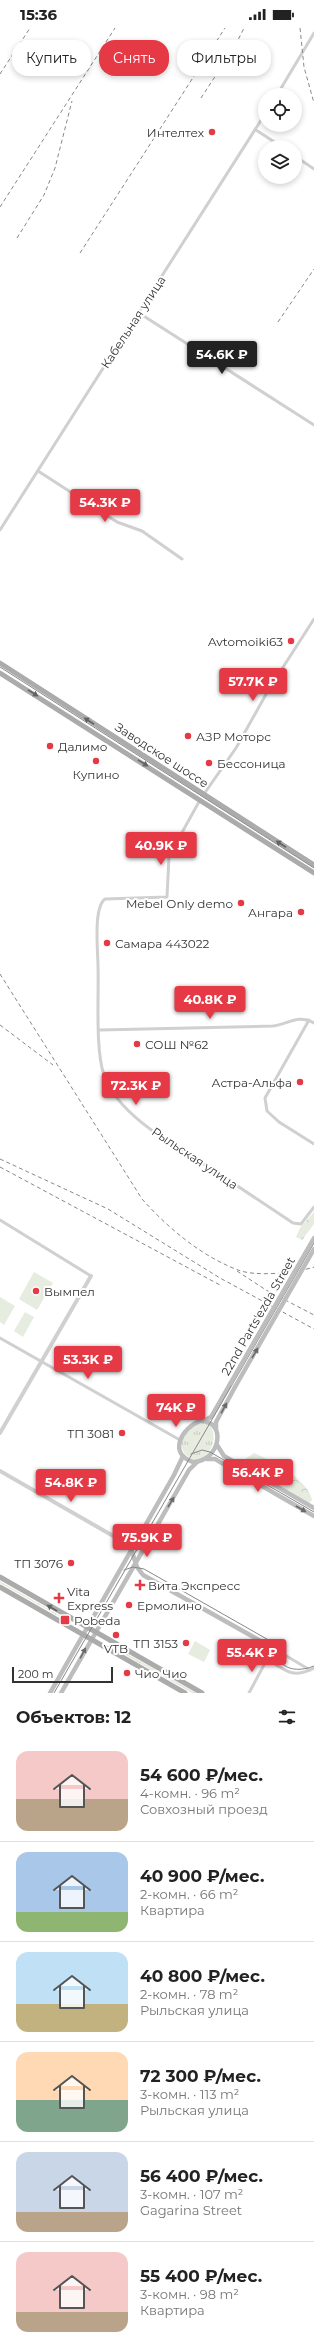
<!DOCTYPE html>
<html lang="ru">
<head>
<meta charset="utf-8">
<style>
  :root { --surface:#fff; --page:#f6f6f6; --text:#222; --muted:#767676; --line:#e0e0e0; --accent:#e63946 }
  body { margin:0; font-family:Montserrat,sans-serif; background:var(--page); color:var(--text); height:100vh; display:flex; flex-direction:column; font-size:15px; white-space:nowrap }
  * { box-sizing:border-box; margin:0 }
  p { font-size:13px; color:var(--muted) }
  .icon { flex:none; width:22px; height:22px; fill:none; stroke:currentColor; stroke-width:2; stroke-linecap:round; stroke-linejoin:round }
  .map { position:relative; height:1665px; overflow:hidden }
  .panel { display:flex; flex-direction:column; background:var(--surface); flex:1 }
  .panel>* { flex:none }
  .top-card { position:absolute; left:12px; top:12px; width:290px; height:36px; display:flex; gap:8px }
  .tools { position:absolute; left:258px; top:60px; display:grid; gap:8px }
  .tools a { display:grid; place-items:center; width:44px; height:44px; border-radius:50%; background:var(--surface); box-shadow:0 2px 6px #0003; font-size:20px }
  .scale { position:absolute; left:12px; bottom:10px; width:101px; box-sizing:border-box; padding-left:4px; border:2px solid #333; border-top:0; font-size:11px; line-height:14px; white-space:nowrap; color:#333; -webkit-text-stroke:3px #fff; paint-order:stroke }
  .price { position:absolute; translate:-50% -34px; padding:0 9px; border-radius:4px; background:var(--accent); color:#fff; font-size:13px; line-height:26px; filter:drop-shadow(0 1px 2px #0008) }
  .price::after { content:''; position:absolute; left:50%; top:24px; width:12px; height:9px; margin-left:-6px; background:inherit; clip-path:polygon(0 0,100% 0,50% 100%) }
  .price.active { background:#222; color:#fff }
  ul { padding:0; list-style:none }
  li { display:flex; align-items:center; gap:12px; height:100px; padding:0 16px }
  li+li { border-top:1px solid var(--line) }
  li span { display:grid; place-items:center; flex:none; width:112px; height:80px; border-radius:12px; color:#555 }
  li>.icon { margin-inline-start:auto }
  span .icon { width:48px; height:48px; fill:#fffc; stroke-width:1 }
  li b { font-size:17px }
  h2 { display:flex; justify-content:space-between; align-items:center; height:48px; padding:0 16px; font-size:17px }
  .pill { padding:0 14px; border-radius:16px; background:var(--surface); box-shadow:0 2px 6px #0003; font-size:14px; line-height:36px }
  .pill.active { background:var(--accent); color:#fff }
  .status { display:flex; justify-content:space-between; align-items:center; height:28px; padding:0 20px; background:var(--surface); direction:ltr }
  .status svg { height:11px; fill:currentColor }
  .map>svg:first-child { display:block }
</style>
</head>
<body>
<div class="status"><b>15:36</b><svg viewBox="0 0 49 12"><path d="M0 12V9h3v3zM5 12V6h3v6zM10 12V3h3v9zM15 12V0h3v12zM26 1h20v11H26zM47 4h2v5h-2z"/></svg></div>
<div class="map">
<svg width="314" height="1665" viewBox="0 0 314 1665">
  <defs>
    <pattern id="grass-tufts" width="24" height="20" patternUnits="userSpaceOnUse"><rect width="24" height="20" fill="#e6ecdf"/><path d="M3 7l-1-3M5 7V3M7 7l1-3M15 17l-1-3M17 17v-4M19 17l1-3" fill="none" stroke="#c6cbc0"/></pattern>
    <pattern id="forest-crowns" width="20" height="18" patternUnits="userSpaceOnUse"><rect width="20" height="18" fill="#e6ecdf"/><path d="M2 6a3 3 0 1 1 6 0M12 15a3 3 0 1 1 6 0" fill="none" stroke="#c6cbc0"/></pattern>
  </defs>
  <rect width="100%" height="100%" fill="#fff"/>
  <g fill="url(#grass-tufts)">
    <path d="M198,1395H206L211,1399C221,1416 201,1443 185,1426C176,1412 188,1403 198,1395Z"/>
    <polygon points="0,1553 67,1592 67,1593 0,1555"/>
    <polygon points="112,1617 196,1665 192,1665 111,1619"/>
  </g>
  <g fill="url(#forest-crowns)">
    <polygon points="314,1184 314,1196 302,1212 296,1209 300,1200"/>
    <path d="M254,1425C272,1433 307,1450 312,1472L309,1475L244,1437L245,1431Z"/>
  </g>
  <g fill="#e6ecdf">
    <polygon points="34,1244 53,1255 37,1282 19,1271"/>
    <polygon points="0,1269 15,1278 4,1297 0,1294"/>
    <polygon points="25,1284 34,1289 23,1309 14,1303"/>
    <polygon points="195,1613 210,1622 204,1634 188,1626"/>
  </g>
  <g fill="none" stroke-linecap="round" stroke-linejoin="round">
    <g stroke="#d0d0d0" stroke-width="3">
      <polyline points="277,67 314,5"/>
      <polyline points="256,102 282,119"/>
      <polyline points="295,128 314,141"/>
      <polyline points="139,285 314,397"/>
      <polyline points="38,443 117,494 142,503 182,531"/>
      <polyline points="0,502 265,86"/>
      <polyline points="204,766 236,720 269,661 314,591"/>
      <path d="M200,772L169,828L167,869L105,871C93,880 98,923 98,938C99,966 95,1022 104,1047C118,1088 177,1119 212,1141C239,1159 266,1177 293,1195L301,1196L314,1179"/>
      <polyline points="309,992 265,1070 267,1083 279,1094 314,1116"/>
      <path d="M100,1002L273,998C288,996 299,986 314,995"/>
      <polyline points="0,1192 91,1248"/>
      <polyline points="0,1310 180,1412"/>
      <path d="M267,1631C286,1643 292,1651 314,1640"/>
      <polyline points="249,1665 273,1620 310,1642"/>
    </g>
    <g stroke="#d0d0d0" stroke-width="4">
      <polyline points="0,1405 91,1248"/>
      <polyline points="0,1443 122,1513 131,1521"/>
    </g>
    <g stroke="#bdbdbd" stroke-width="4.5">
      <path d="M200,1393C227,1392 221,1433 193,1434C168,1426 181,1400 200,1393Z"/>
      <polyline points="203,1393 211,1389 230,1356"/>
      <polyline points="216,1401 216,1394 235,1359"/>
      <polyline points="217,1417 224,1428 314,1480"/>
      <polyline points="207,1431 215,1431 314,1488"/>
      <polyline points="131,1521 137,1539 143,1547 273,1620"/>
      <polyline points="50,1665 174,1447 183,1428"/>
      <polyline points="61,1665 189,1442 197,1434"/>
    </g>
    <g stroke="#ababab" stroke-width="5">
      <polyline points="0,635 314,837"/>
      <polyline points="0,645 314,845"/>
      <polyline points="0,1549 202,1665"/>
      <polyline points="0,1559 185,1665"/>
    </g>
    <g stroke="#888" stroke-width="1">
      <polyline points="0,639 314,840"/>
      <polyline points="191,1426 202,1422 210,1424 314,1484"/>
      <polyline points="142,1512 151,1511 162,1516"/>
      <path d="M124,1542L133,1539L144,1541L272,1614C276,1619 275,1624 278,1629C284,1644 302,1643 314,1638"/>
      <polyline points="54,1665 314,1215"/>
    </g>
    <g stroke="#888" stroke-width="1" stroke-dasharray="4 3" stroke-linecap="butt">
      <polyline points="300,0 304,39 314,75"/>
      <polyline points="0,46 30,0"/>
      <polyline points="201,70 235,18 244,0"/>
      <polyline points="0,179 115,0"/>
      <polyline points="17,210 44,167 55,140 72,73"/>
      <polyline points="80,225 225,0"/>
      <polyline points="278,294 314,241"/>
      <path d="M0,946L142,1171C168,1200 201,1228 238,1242C256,1249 296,1245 314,1239"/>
      <polyline points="0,997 53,1037"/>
      <polyline points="0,1131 108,1181 220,1250 314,1301"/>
      <polyline points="0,1139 220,1257"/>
      <polyline points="237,1243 266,1262 314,1287"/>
    </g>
    <g stroke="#bdbdbd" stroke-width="4.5">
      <polyline points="230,1356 314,1210"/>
      <polyline points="235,1359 314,1221"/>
    </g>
  </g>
  <defs><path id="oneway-solid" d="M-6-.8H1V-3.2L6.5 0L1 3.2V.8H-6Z"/></defs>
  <g fill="#636363">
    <use href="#oneway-solid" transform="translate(33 665) rotate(32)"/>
    <use href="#oneway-solid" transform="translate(89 693) rotate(-147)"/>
    <use href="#oneway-solid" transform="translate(143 735) rotate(32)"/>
    <use href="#oneway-solid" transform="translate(281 816) rotate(-147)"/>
    <use href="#oneway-solid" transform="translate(52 1580) rotate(-150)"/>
  </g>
  <g fill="#6a6a6a">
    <use href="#oneway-solid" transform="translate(255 1325) rotate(-60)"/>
    <use href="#oneway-solid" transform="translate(224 1380) rotate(-61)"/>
    <use href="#oneway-solid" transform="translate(171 1474) rotate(-59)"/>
    <use href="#oneway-solid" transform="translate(301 1481) rotate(30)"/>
    <use href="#oneway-solid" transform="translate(83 1625) rotate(-62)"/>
  </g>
  <g fill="#e63946" stroke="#fff" stroke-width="1.5">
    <circle cx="212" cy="104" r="4"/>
    <circle cx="291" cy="613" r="4"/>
    <circle cx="188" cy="708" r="4"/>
    <circle cx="50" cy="718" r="4"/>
    <circle cx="96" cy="733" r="4"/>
    <circle cx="209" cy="735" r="4"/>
    <circle cx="241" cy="875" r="4"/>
    <circle cx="301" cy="884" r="4"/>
    <circle cx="107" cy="915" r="4"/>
    <circle cx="137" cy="1016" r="4"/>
    <circle cx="300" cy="1054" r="4"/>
    <circle cx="36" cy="1263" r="4"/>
    <circle cx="122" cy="1405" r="4"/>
    <circle cx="71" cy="1535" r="4"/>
    <path d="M138 1551h4v4h4v4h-4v4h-4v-4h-4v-4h4z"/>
    <path d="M57 1564h4v4h4v4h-4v4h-4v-4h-4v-4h4z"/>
    <circle cx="129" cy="1577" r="4"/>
    <rect x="60" y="1587" width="10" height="10" rx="2"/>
    <circle cx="116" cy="1607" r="4"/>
    <circle cx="186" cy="1615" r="4"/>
    <circle cx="127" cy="1645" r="4"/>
  </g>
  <g text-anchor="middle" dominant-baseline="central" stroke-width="4" stroke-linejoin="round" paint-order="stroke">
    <g font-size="12" fill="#333" stroke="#fff" text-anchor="start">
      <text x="204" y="104" text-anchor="end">Интелтех</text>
      <text x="283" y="613" text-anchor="end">Avtomoiki63</text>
      <text x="196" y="708">АЗР Моторс</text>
      <text x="58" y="718">Далимо</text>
      <text x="217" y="735">Бессоница</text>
      <text x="96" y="746" text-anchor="middle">Купино</text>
      <text x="233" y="875" text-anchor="end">Mebel Only demo</text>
      <text x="293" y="884" text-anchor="end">Ангара</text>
      <text x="115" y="915">Самара 443022</text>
      <text x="145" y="1016">СОШ №62</text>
      <text x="292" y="1054" text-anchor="end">Астра-Альфа</text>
      <text x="44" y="1263">Вымпел</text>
      <text x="114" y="1405" text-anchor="end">ТП 3081</text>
      <text x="63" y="1535" text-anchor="end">ТП 3076</text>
      <text x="148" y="1557">Вита Экспресс</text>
      <text x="67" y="1563">Vita<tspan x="67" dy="14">Express</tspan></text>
      <text x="137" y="1577">Ермолино</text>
      <text x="74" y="1592">Pobeda</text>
      <text x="178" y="1615" text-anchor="end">ТП 3153</text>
      <text x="116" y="1620" text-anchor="middle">VTB</text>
      <text x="135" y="1645">Чио Чио</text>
    </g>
    <g font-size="12" fill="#333" stroke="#fff">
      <text transform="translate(133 294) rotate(-57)">Кабельная улица</text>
      <text transform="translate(162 727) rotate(33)">Заводское шоссе</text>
      <text transform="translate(195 1130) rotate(34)">Рыльская улица</text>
      <text transform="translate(258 1288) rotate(-60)">22nd Parts'ezda Street</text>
    </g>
  </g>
</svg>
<div class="tools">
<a><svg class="icon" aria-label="locate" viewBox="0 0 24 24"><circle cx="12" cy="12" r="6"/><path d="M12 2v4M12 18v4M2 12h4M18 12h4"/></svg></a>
<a><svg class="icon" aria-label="layers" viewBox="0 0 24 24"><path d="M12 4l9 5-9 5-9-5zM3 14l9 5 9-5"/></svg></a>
</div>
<div class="scale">200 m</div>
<b class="price active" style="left:222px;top:347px">54.6K ₽</b>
<b class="price" style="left:105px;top:495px">54.3K ₽</b>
<b class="price" style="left:253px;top:674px">57.7K ₽</b>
<b class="price" style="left:161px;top:838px">40.9K ₽</b>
<b class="price" style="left:210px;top:992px">40.8K ₽</b>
<b class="price" style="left:136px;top:1078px">72.3K ₽</b>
<b class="price" style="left:88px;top:1352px">53.3K ₽</b>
<b class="price" style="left:176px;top:1400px">74K ₽</b>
<b class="price" style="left:258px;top:1465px">56.4K ₽</b>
<b class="price" style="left:71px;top:1475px">54.8K ₽</b>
<b class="price" style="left:147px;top:1530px">75.9K ₽</b>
<b class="price" style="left:252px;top:1645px">55.4K ₽</b>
<div class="top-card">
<a class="pill">Купить</a>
<a class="pill active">Снять</a>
<a class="pill">Фильтры</a>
</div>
</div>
<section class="panel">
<h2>Объектов: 12<svg class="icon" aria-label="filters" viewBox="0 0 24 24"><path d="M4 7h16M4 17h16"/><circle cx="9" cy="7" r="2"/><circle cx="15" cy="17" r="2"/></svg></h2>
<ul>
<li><span style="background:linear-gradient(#f6c9c9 60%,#b9a48a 0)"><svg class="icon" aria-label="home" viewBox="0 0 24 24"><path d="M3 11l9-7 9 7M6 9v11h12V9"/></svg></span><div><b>54 600 ₽/мес.</b><p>4-комн. · 96 m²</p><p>Совхозный проезд</p></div></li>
<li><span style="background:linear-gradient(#a9c7e8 75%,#8fb573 0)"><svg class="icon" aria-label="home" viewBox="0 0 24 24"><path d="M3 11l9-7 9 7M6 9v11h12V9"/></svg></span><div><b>40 900 ₽/мес.</b><p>2-комн. · 66 m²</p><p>Квартира</p></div></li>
<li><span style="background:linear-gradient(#bfe0f5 65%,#c2b280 0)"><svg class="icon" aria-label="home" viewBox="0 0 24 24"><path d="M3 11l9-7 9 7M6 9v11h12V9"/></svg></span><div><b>40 800 ₽/мес.</b><p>2-комн. · 78 m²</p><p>Рыльская улица</p></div></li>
<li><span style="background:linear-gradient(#ffd9b3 60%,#7fa58c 0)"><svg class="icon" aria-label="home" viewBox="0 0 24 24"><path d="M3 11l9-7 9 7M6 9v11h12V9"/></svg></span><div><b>72 300 ₽/мес.</b><p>3-комн. · 113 m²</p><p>Рыльская улица</p></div></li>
<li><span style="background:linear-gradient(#c9d6e8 75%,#b9a48a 0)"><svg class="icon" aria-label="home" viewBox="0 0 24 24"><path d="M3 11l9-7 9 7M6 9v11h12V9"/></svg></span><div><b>56 400 ₽/мес.</b><p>3-комн. · 107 m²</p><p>Gagarina Street</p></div></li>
<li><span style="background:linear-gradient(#f6c9c9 75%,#b9a48a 0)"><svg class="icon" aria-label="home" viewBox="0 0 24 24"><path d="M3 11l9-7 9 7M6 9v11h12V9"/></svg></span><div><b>55 400 ₽/мес.</b><p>3-комн. · 98 m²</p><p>Квартира</p></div></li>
</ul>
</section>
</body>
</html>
